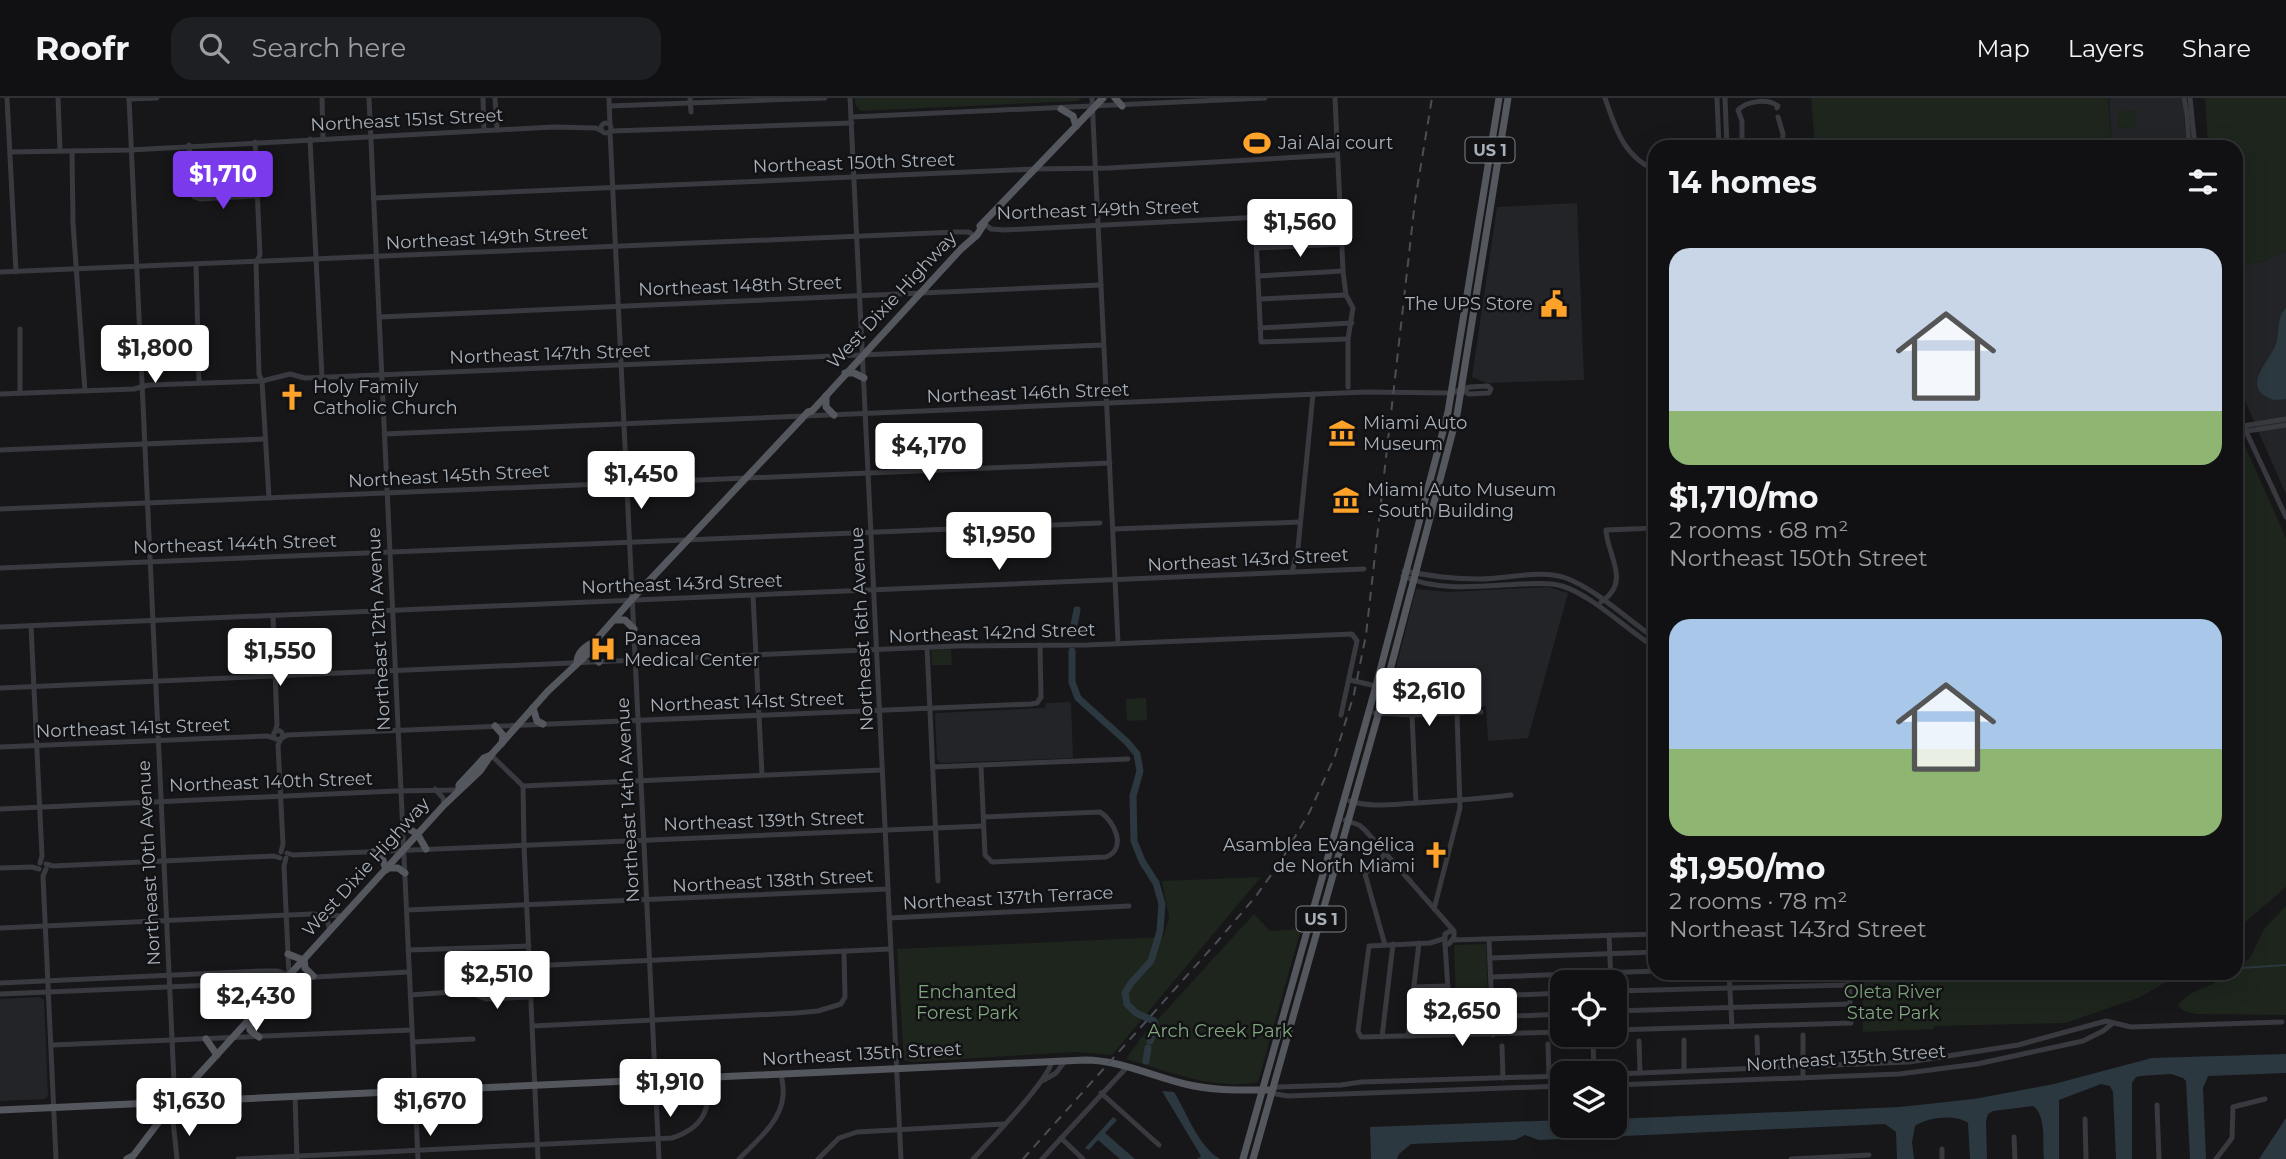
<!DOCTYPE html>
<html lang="en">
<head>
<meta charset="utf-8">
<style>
  :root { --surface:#111114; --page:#1e1f22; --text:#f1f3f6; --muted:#9c9da0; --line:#303134; --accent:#7c3aed }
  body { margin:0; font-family:Montserrat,sans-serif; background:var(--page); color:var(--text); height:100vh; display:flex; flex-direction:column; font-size:26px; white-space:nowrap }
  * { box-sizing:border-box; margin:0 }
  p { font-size:23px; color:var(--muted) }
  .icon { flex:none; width:38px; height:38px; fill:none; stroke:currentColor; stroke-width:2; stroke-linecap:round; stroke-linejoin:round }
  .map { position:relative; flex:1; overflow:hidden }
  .panel { position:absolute; left:1648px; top:42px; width:595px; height:840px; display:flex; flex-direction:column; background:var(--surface); border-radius:21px; box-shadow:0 7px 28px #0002,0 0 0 2px var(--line) }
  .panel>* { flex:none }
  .tools { position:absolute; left:1550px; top:872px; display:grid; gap:14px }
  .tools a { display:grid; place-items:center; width:77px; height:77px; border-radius:14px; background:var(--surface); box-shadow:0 7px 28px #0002,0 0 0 2px var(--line); font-size:35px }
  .price { position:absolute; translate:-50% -60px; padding:0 16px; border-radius:7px; background:#fff; color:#222; font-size:23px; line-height:46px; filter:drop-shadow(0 2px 4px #0008) }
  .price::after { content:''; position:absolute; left:50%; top:42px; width:21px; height:16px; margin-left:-10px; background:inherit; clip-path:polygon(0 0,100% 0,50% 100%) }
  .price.active { background:var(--accent); color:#fff }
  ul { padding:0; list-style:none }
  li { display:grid; align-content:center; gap:14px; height:371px; padding:0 21px }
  li span { display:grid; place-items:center; height:217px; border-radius:21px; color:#555 }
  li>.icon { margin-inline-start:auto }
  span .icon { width:126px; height:126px; fill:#fffc; stroke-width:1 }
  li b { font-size:30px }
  h2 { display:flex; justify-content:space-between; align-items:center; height:84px; padding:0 21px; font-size:30px }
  header { display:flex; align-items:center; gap:42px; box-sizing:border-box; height:98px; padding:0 35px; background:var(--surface); border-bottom:2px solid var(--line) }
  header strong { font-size:33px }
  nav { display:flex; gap:38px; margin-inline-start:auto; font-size:24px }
  .search { width:490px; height:63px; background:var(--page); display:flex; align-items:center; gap:18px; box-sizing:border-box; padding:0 24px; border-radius:21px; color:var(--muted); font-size:26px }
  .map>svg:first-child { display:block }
</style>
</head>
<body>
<header>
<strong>Roofr</strong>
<div class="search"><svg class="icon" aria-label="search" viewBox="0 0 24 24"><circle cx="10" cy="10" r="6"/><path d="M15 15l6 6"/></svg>Search here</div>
<nav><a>Map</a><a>Layers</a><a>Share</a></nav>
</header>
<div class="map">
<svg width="2286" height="1061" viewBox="0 0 2286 1061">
  <rect width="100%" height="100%" fill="#17171a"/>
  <g fill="#232427">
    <polygon points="2109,0 2181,0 2184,15 2186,49 2112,49"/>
    <polygon points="1577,105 1584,282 1486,285 1472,279 1497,109"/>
    <polygon points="2286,153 2286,396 2237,285 2236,168 2264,163"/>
    <polygon points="1548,489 1568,495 1528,640 1488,643 1486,608 1385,613 1416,491 1448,494"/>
    <polygon points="1071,604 1073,660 941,665 937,661 935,616 937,615 1045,610 1046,605"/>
    <polygon points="39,899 44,902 48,997 45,1001 0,1003 0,901"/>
  </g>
  <g fill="#1d251d">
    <polygon points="855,0 1081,0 1078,3 861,13 855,6"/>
    <polygon points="1811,0 2108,0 2112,49 1815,49"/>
    <polygon points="2205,0 2286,0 2286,153 2264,163 2237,168 2236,49 2208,49"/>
    <polygon points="2136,12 2136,29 2118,30 2118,13"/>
    <polygon points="2236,328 2286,440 2286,789 2237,831"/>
    <polygon points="951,551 952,567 932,567 931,552"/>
    <polygon points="1146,600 1147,622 1127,623 1126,601"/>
    <polygon points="1261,779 1112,957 1075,954 911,964 904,962 897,851 1163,839 1169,820 1162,783"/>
    <path d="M2286,808V917L2196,916L2184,913L2178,908C2188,893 2201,892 2216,884C2224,880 2227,875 2236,875L2237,861L2244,864L2250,860L2264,831Z"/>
    <path d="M1254,816L1270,833L1301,831L1258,984C1217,993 1166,973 1126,961L1141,940Z"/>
    <polygon points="1486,846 1489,933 1457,934 1454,847"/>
    <polygon points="1862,875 2182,875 2138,900 2065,925 1934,928 1934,931 1863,934"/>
  </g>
  <g fill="#2c383f">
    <path d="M2286,210V301C2279,302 2272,303 2265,298C2244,285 2271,261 2276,246C2280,234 2276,219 2286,210Z"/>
    <path d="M2286,956V975L2208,978L2203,990L2206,1061H2190L2186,983L2183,980L2171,976L2140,978L2136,979L2132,985V1061H2116L2113,994L2110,988L2101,986L2059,1002V1061H2044C2042,1045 2047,1018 2033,1008L1993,1013L1988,1016L1986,1023L1987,1061H1970L1968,1025C1955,1016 1928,1019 1915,1028L1912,1044L1914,1061H1897L1896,1034L1885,1026L1539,1042L1525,1037L1515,1042L1411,1046L1399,1056L1397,1061H1371L1370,1029L1563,1022V1027H1615V1021L1900,1009L1974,1001L2054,986L2152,960Z"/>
    <path d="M1162,993L1174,994C1187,1015 1198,1048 1220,1061H1197L1201,1058Z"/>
    <polygon points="1113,1019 1117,1022 1105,1035 1135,1061 1120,1061 1098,1042 1089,1052 1085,1050"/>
    <polygon points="2286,1020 2286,1061 2259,1061"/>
  </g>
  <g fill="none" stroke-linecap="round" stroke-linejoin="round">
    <polyline stroke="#2c383f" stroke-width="2" points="2236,868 2241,870 2286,867"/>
    <g stroke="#2c383f" stroke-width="7">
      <polyline points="1072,537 1077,512"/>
      <polyline points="1072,553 1072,584 1078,600 1127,644 1137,656 1140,673 1133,698 1134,743 1142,763 1156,785 1162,806 1160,833 1151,863 1131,885 1125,895 1127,906 1136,915 1154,923 1155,929 1150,943"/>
      <polyline points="1146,963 1148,950"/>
    </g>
    <g stroke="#383a3f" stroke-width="5">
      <polyline points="7,0 16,174"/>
      <polyline points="58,0 60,52"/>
      <polyline points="129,0 174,984"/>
      <polyline points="322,0 323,41"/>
      <polyline points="369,0 418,1061"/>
      <polyline points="483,0 484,32"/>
      <polyline points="495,0 497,32"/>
      <polyline points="609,0 610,27"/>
      <polyline points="690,0 691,14"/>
      <polyline points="850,0 901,1061"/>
      <polyline points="1092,0 1118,544"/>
      <polyline points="1335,0 1343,173 1346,197 1353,210 1348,241 1348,289"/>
      <path d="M1605,0C1615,29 1624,60 1656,72"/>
      <polyline points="1717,0 1719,49"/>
      <polyline points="1725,0 1727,49"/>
      <polyline points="2184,0 2187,17 2189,49"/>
      <polyline points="2190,0 2195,49"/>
      <polyline points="129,1 157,0"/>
      <polyline points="609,8 825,0"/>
      <polyline points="851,19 1265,0"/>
      <polyline points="1778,19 1783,36 1782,49"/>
      <circle cx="606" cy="30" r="5"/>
      <polyline points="611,33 852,25"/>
      <polyline points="610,34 659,1061"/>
      <polyline points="310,41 322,279"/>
      <polyline points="255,44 260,157 256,164 259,276 262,283 269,400"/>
      <polyline points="189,47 194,99 200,101 257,98"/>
      <path d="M1742,49V23L1738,12C1747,3 1767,0 1778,8L1777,10"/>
      <polyline points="72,53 73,125 85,293"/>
      <polyline points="10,54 130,52 553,29 596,30 602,33"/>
      <polyline points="373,100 1036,71 1109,70 1337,57"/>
      <polyline points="1255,120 1261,244 1348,241"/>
      <polyline points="985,126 991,131 1004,132 1340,115"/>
      <polyline points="1257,150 1342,146"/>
      <polyline points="196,166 199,284"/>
      <polyline points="0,174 957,134 969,134 974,138"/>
      <polyline points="1258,178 1343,173"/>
      <polyline points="1259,201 1346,197"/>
      <polyline points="380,219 1101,187"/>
      <polyline points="1260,230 1352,225"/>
      <polyline points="20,231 20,295"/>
      <polyline points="0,296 134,291 149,287 262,283 290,276 305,280 1103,247"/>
      <polyline points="2236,312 2286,419"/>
      <polyline points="2243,328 2286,321"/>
      <polyline points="2247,333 2286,327"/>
      <polyline points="384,336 1366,294 1451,295 1470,289 1488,288 1491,291 1489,295 1469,296 1462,292"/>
      <polyline points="0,352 265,341"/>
      <polyline points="0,411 1110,365"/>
      <polyline points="1114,431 1300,424"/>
      <polyline points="0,470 1100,425"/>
      <path d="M1404,473C1433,478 1450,481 1480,481C1506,481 1541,471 1566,480C1597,492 1628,522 1656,541"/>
      <polyline points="1292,474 1298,450 1313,296"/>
      <path d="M1403,478C1438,494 1482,488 1520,486C1534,486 1548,484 1562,488C1592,497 1628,533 1656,550"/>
      <polyline points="753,498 762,677"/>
      <path d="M1601,504C1632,484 1607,457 1606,432L1656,430"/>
      <polyline points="273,518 277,627 275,634"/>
      <polyline points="31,528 42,758 40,765"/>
      <polyline points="0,529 1364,471"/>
      <polyline points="927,550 938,783"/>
      <polyline points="1350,582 1376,588"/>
      <polyline points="0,590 957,548 1087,547 1352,536 1357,543 1341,617"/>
      <polyline points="1375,615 1412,617 1481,614"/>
      <polyline points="1412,617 1416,705"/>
      <circle cx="278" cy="637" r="4.5"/>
      <polyline points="282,640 287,637 1031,606 1037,605 1041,599 1040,547"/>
      <polyline points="281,641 278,647 283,746 281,754"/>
      <polyline points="0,649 267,638 274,640"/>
      <polyline points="491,657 523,688 882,672"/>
      <path d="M981,668L985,757L992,764L1106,759C1127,751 1115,723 1100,714L983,719"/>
      <polyline points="933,669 1128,661"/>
      <polyline points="523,688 524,747 538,1061"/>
      <polyline points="435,691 443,700 444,707"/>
      <path d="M1350,703C1372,710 1394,706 1417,705C1448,703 1479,701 1511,697"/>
      <polyline points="0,711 395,693 459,692"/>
      <polyline points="1345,722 1359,727 1365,732 1454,833 1454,839 1449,846 1445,846 1445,836 1452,832"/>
      <polyline points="287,755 293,757 389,753 983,728"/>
      <polyline points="286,760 284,768 289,878"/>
      <polyline points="46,766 53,768 274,758 280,760"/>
      <polyline points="0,770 32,769 39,771"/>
      <polyline points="46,771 43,778 56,1061"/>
      <polyline points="1434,811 1460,710 1457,615"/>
      <polyline points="407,812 888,791"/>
      <polyline points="321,816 327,821 330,833"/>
      <polyline points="889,820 1129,808"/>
      <polyline points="0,830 312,816 343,818"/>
      <polyline points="1609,837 1611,884"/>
      <polyline points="1443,841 1430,845 1369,848 1358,933 1361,939 1563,934"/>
      <polyline points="1453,842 1656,836"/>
      <polyline points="1489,842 1493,937"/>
      <polyline points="1445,846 1451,936"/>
      <polyline points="1385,847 1365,776 1385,756"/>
      <polyline points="408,852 529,848"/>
      <polyline points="1490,860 1656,854"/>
      <polyline points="530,868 890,851"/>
      <polyline points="1729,875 1732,929"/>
      <polyline points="1491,879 1656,873"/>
      <polyline points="0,885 262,873 278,873 296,880 409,874"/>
      <polyline points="1414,889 1448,888"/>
      <polyline points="1615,893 1849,887"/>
      <polyline points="0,896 259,885 266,887 271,898"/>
      <polyline points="410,897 466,893 486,901 531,899"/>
      <polyline points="1492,898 1563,895"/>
      <polyline points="1411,913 1449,913"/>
      <polyline points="1615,913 1850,906"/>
      <polyline points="1493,919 1563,916"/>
      <polyline points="533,928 796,915 818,913 841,906 845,899 844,853"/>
      <polyline points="1615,932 1851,925 1849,875"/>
      <polyline points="1803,937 1803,980"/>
      <polyline points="1408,938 1419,845"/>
      <polyline points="1382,939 1393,846"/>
      <polyline points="1757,939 1758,971"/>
      <polyline points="1684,942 1684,973"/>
      <polyline points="1639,943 1640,975"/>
      <polyline points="413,944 473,941"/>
      <polyline points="1593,945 1594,975"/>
      <polyline points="1548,946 1549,979"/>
      <polyline points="52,947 412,932"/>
      <polyline points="1502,948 1503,980"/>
      <polyline points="1615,976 1909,964 2018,947 2106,923 2131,929 2282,924"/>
      <polyline points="1044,982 1056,975 1065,963"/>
      <polyline points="1615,987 1899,976 1977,966 2083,943 2103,933 2113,925"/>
      <polyline points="1271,992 1276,996 1288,998 1563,988"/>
      <polyline points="1271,992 1278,989 1341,987 1361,984 1563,978"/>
      <polyline points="1101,995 1159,1047"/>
      <polyline points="295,998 297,1061"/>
      <polyline points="2157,1007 2159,1061"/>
      <polyline points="2085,1021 2086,1061"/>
      <polyline points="173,1023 177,1061"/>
      <polyline points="2014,1039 2015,1061"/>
      <polyline points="1061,1040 1083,1061"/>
      <polyline points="1942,1051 1942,1061"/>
      <path d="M238,1061L672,1040C706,1029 708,1011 711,979"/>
      <path d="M739,1061C756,1043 781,1024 783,998C784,991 782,982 781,975"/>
      <polyline points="818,1061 839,1040 857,1034 1004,1026"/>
      <path d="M973,1061C989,1044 1049,982 1052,963"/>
      <polyline points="1042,1061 1127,969"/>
      <polyline points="1791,1061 1869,1057"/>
      <polyline points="2216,1061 2232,1040 2233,1009 2265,1001"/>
    </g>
    <g stroke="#54575e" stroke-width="7">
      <polyline points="1115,0 1122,8"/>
      <polyline points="1061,11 1073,18 1076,28"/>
      <polyline points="980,128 1103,0"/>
      <polyline points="845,275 854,275 864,280"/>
      <polyline points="826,298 826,309 834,317"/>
      <polyline points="615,522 625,522 634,531"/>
      <polyline points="592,552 592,557 599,564"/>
      <path d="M577,563C578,554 587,547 596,543"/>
      <polyline points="533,610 537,623 543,626"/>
      <polyline points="495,628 503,637 502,645"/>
      <polyline points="459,692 459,687 484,660 491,657"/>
      <polyline points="403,728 418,736"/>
      <polyline points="418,737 426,751"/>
      <polyline points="373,754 383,762 386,772"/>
      <polyline points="388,770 398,770 405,775"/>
      <polyline points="288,856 303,862"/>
      <polyline points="304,861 305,870 313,878"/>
      <polyline points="249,921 250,932 259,939"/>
      <polyline points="206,941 217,957"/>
      <polyline points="192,983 193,994 200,1003"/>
      <path d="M0,1012L1085,962C1119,962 1152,978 1185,986C1213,993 1243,992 1271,992"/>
      <polyline points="127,1061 133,1058 174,1004 444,707 480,673 491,657 548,593 592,552 596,542 632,501 808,314 812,313 961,151 977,137 984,126"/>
      <polyline points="1243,1061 1376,588 1448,314 1499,0"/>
      <polyline points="1253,1061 1382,603 1457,317 1508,0"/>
    </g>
    <polyline stroke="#4b4e54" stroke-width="2" stroke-dasharray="9 7" stroke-linecap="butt" points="1023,1061 1216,845 1256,798 1281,763 1310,713 1335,658 1354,596 1366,537 1415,103 1432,0"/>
  </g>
  <defs>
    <symbol id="stadium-bare" viewBox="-9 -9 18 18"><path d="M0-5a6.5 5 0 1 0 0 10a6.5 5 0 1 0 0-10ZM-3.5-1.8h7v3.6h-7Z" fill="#ffa22a" stroke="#121215" stroke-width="2.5" paint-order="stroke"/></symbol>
    <symbol id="civic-bare" viewBox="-9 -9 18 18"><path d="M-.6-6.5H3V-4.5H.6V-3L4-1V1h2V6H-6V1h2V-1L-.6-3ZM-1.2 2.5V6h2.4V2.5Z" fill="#ffa22a" stroke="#121215" stroke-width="2.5" paint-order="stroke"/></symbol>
    <symbol id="church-bare" viewBox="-9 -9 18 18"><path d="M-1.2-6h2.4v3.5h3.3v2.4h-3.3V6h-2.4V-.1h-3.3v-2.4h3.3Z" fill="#ffa22a" stroke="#121215" stroke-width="2.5" paint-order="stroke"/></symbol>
    <symbol id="museum-bare" viewBox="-9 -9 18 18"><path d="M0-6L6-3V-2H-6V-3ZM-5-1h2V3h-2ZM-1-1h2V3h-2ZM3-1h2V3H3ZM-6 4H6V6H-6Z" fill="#ffa22a" stroke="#121215" stroke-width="2.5" paint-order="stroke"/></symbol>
    <symbol id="hospital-bare" viewBox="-9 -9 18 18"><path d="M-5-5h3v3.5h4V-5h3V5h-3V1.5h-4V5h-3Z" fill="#ffa22a" stroke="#121215" stroke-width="2.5" paint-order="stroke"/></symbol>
  </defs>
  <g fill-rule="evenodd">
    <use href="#stadium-bare" x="1238" y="26" width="38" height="38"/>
    <use href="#civic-bare" x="1535" y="187" width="38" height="38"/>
    <use href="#church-bare" x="273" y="280" width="38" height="38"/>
    <use href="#museum-bare" x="1323" y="316" width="38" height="38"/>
    <use href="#museum-bare" x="1327" y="383" width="38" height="38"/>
    <use href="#hospital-bare" x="584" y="532" width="38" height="38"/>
    <use href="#church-bare" x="1417" y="738" width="38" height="38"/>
  </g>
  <g text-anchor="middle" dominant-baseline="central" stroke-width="5" stroke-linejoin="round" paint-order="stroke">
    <g fill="#121215" stroke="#7b8188" stroke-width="2">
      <rect x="1465.5" y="39.5" width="49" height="25" rx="5"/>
      <rect x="1296.5" y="808.5" width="49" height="25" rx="5"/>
    </g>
    <g font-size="16" font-weight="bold" fill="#a8b0ba">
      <text x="1490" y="52">US 1</text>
      <text x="1321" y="821">US 1</text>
    </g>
    <g font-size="18" fill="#a8b0ba" stroke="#121215">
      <text transform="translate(407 22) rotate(-3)">Northeast 151st Street</text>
      <text transform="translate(854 65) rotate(-2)">Northeast 150th Street</text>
      <text transform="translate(1098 112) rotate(-2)">Northeast 149th Street</text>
      <text transform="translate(487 140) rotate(-3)">Northeast 149th Street</text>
      <text transform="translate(740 188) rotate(-2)">Northeast 148th Street</text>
      <text transform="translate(892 202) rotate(-47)">West Dixie Highway</text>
      <text transform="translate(550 256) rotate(-2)">Northeast 147th Street</text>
      <text transform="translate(1028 295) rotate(-2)">Northeast 146th Street</text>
      <text transform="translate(449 378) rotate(-3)">Northeast 145th Street</text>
      <text transform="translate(235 446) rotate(-2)">Northeast 144th Street</text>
      <text transform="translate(1248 462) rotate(-3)">Northeast 143rd Street</text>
      <text transform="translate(682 486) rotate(-2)">Northeast 143rd Street</text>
      <text transform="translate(379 531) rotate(-93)">Northeast 12th Avenue</text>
      <text transform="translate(862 531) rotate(-93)">Northeast 16th Avenue</text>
      <text transform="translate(992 535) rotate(-2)">Northeast 142nd Street</text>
      <text transform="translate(747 604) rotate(-2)">Northeast 141st Street</text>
      <text transform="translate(133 630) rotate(-2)">Northeast 141st Street</text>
      <text transform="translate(271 684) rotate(-2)">Northeast 140th Street</text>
      <text transform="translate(628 702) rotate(-93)">Northeast 14th Avenue</text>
      <text transform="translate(764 723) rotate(-2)">Northeast 139th Street</text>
      <text transform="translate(149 765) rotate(-93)">Northeast 10th Avenue</text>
      <text transform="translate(366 769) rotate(-48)">West Dixie Highway</text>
      <text transform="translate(773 783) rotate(-3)">Northeast 138th Street</text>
      <text transform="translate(1008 800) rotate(-3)">Northeast 137th Terrace</text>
      <text transform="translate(862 956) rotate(-3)">Northeast 135th Street</text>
      <text transform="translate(1846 960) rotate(-4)">Northeast 135th Street</text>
    </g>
    <g font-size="18" fill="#a8b0ba" stroke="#121215" text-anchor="start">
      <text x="1278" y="45">Jai Alai court</text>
      <text x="1533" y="206" text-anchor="end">The UPS Store</text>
      <text x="313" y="289">Holy Family<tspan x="313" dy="21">Catholic Church</tspan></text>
      <text x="1363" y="325">Miami Auto<tspan x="1363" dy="21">Museum</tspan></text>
      <text x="1367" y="392">Miami Auto Museum<tspan x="1367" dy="21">- South Building</tspan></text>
      <text x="624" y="541">Panacea<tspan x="624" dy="21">Medical Center</tspan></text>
      <text x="1415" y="747" text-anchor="end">Asamblea Evangélica<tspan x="1415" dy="21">de North Miami</tspan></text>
    </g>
    <g font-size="18" fill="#80a77e" stroke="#121215">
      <text x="967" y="894">Enchanted<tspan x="967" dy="21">Forest Park</tspan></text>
      <text x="1893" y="894">Oleta River<tspan x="1893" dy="21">State Park</tspan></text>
      <text x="1220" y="933">Arch Creek Park</text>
    </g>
  </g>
</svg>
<div class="tools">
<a><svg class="icon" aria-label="locate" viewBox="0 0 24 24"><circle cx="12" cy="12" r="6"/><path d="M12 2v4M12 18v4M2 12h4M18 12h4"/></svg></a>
<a><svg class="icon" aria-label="layers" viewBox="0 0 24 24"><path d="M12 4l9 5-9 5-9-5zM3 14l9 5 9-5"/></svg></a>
</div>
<b class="price active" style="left:223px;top:113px">$1,710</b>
<b class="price" style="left:1300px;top:161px">$1,560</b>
<b class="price" style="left:155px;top:287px">$1,800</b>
<b class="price" style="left:929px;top:385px">$4,170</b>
<b class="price" style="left:641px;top:413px">$1,450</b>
<b class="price" style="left:999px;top:474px">$1,950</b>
<b class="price" style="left:280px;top:590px">$1,550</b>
<b class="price" style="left:1429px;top:630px">$2,610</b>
<b class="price" style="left:497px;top:913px">$2,510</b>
<b class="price" style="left:256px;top:935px">$2,430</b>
<b class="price" style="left:1462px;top:950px">$2,650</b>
<b class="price" style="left:670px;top:1021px">$1,910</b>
<b class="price" style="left:189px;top:1040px">$1,630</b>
<b class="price" style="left:430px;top:1040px">$1,670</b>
<section class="panel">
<h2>14 homes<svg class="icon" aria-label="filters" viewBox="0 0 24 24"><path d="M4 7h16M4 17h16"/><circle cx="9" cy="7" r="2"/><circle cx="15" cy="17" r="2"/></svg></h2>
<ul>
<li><span style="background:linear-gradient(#c9d6e8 75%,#8fb573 0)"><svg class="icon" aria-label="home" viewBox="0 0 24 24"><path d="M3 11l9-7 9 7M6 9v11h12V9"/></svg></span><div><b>$1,710/mo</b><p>2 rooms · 68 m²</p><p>Northeast 150th Street</p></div></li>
<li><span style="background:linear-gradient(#a9c7e8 60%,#8fb573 0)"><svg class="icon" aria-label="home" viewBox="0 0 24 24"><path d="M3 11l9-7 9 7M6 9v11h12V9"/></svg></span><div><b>$1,950/mo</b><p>2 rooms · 78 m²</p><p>Northeast 143rd Street</p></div></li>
</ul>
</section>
</div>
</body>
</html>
